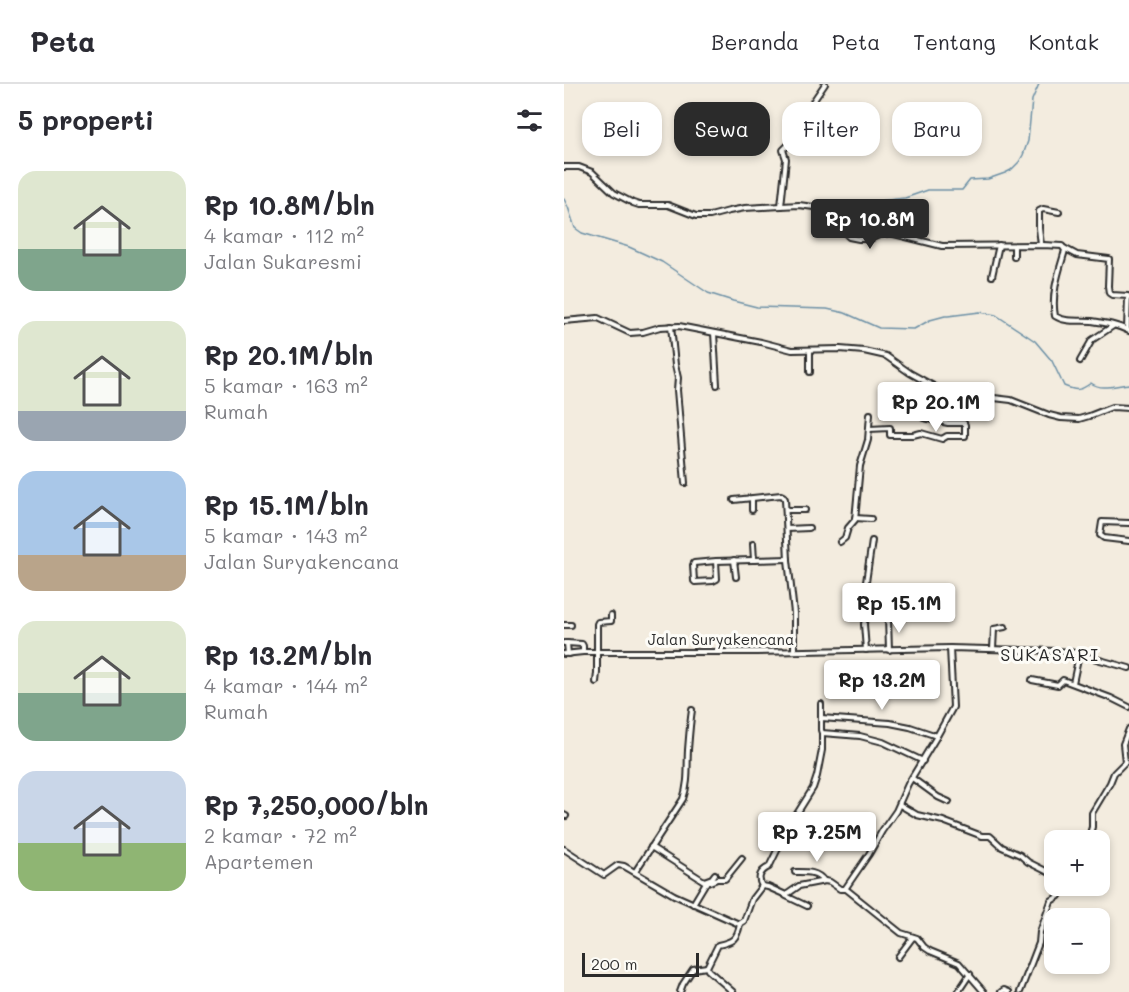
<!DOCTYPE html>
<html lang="id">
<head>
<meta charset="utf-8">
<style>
  :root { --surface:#fff; --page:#f7f7f7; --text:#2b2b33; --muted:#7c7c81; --line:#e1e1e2; --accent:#2b2b2b }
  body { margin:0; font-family:Mali,sans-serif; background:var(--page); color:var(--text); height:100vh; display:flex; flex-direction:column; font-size:22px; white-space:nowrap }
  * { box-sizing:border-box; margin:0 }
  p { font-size:20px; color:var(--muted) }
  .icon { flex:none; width:33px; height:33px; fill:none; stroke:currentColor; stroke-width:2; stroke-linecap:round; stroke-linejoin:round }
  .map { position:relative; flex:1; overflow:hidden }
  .drawer { display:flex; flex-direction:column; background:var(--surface); width:564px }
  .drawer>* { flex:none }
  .hud { position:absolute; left:18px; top:18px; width:456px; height:54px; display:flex; gap:12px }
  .controls { position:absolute; left:480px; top:746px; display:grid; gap:12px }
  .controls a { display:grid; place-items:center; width:66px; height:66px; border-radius:12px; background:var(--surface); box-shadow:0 3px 9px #0003; font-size:30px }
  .scale { position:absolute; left:18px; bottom:15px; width:117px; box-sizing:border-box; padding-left:6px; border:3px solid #2b2b2b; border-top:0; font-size:16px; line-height:21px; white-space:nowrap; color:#2b2b2b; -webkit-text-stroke:4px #fdfcf7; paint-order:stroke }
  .price { position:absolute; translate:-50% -51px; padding:0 14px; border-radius:6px; background:#fff; color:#222; font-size:20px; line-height:39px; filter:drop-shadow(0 2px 3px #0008) }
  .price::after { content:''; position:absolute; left:50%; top:36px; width:18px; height:14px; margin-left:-9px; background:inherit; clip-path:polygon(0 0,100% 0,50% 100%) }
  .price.active { background:var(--accent); color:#fff }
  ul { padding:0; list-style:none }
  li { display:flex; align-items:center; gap:18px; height:150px; padding:0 18px }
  li span { display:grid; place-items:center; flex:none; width:168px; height:120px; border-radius:18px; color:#555 }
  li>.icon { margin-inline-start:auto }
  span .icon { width:72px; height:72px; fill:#fffc; stroke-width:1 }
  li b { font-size:26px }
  h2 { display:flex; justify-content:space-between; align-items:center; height:72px; padding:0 18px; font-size:26px }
  .tag { padding:0 21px; border-radius:18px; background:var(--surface); box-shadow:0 3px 9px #0003; font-size:21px; line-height:54px }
  .tag.active { background:var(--accent); color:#fff }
  header { display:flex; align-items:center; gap:36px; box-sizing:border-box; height:84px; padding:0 30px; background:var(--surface); border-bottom:2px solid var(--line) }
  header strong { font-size:28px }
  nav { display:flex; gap:33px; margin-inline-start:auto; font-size:21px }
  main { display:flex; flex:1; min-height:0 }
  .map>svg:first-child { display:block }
</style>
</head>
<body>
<header>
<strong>Peta</strong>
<nav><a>Beranda</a><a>Peta</a><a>Tentang</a><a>Kontak</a></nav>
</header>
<main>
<section class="drawer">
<h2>5 properti<svg class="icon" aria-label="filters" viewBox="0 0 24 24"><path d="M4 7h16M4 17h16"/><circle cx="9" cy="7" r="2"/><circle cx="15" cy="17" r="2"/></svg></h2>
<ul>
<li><span style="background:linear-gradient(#dfe7d0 65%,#7fa58c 0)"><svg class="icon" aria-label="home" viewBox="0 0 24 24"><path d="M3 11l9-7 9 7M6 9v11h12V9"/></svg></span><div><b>Rp 10.8M/bln</b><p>4 kamar · 112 m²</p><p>Jalan Sukaresmi</p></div></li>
<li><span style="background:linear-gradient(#dfe7d0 75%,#9aa5b1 0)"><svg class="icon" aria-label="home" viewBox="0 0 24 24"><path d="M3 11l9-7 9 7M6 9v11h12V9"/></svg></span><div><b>Rp 20.1M/bln</b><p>5 kamar · 163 m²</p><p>Rumah</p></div></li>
<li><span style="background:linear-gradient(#a9c7e8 70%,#b9a48a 0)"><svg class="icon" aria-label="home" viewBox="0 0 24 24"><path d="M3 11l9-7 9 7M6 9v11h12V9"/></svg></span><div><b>Rp 15.1M/bln</b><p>5 kamar · 143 m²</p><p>Jalan Suryakencana</p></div></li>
<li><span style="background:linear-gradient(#dfe7d0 60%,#7fa58c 0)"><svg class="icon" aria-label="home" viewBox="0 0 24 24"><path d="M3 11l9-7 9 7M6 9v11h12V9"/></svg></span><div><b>Rp 13.2M/bln</b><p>4 kamar · 144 m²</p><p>Rumah</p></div></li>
<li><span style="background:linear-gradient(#c9d6e8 60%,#8fb573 0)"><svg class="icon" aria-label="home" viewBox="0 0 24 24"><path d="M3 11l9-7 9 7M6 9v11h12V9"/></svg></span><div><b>Rp 7,250,000/bln</b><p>2 kamar · 72 m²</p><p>Apartemen</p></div></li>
</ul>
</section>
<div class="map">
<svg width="565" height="908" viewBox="0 0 565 908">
  <rect width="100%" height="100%" fill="#f3ecdf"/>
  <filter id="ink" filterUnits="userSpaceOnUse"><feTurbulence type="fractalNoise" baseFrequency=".0167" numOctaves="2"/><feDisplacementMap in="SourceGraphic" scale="12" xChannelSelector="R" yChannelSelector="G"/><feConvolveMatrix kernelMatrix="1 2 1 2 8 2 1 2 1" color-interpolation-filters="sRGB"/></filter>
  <g filter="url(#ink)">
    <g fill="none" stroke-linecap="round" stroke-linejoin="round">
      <g stroke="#6c90a6" stroke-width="1.5">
        <path d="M0,115L4,123L11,144L18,149L65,163L98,178L144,209L169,217L193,223L263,225L281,229L315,244L350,245L366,236L381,232H384L416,228L432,231L471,257L488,277L500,302C512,307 516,307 527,299C538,307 552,301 565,300"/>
        <polyline points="308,117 315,117 341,114 364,106 398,106 406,96 424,95 441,89 447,86 455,78 459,71 464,57 468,16 475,0"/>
      </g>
      <defs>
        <g id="minor">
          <path d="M0,83H15L28,88L50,109L69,119L75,121H104L132,132H146L165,127L181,124L235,121L257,124L267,128L272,134L280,148L285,153L295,155H306L315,151L326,149L378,162L479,161L498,162L501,166L500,170C494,190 487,211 491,232C502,239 515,236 528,237C541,239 554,241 565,247"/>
          <polyline points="217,122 222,75 219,66 228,57 232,46 238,38 248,19 261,0"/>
          <polyline points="477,161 475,144 475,127 479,125 495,128"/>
          <polyline points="450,162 450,173"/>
          <polyline points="500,164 513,171 545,175 544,202 545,209 548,211 564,212 563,246"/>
          <polyline points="428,192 435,161"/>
          <polyline points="0,237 34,234 66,249 79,248 96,243 115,242 197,258 228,266 276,265 300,267 322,272 346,289 384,310 396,312 430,314 447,316 485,331 497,334 515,335 525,332 548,323 565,324"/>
          <polyline points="107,242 111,281 114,294 113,306 121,399"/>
          <polyline points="150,249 153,301"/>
          <polyline points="516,277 528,256 549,242"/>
          <polyline points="246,288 246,266"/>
          <polyline points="402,331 402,312"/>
          <polyline points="305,345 326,344 326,351 349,351 357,349 378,355 383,352 401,352 401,341 400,339 384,339 360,334"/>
          <polyline points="188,415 188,426"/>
          <polyline points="170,416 217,411 219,412 221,415 224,476 230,529 230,567"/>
          <polyline points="222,426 241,426"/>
          <polyline points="291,434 307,435"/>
          <polyline points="565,439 538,438 536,451 540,454 565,457"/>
          <polyline points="223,445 245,444"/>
          <polyline points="276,458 281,454 284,444 291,436 296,382 304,356 306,330"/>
          <polyline points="189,460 190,476"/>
          <polyline points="170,476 172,493"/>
          <polyline points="152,477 153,495 149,497 131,498 130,497 129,481 130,479 152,477 224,475"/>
          <polyline points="324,534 325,566"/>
          <polyline points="0,541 7,541"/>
          <polyline points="0,559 3,559 4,570"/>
          <polyline points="3,559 18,560 19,562 19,568"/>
          <polyline points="429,565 430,545 441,543"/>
          <polyline points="302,566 300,540 304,516 302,498 308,457"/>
          <polyline points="0,570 19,568 192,568 386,564 494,567 507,568 565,584"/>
          <polyline points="468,596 494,601 499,596 547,614 565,623"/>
          <polyline points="32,598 33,589 33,540 34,538 47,537 47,531"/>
          <polyline points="509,599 515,571"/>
          <polyline points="257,620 257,646 258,649 296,652 319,658 359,677"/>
          <polyline points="257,634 326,639 346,643 373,652"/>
          <polyline points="348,694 374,713 385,718"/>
          <polyline points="336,721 353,731 379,737 418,752 426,752 438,763 456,771 464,778 490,791"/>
          <polyline points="0,731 2,732"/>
          <polyline points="524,756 528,743 528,729 546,699 550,689 561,678 559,660 565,645"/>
          <polyline points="87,763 140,797 148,794 151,790"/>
          <polyline points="0,765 40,791 54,781 60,782 110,811 175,840 180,837 188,815 198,802 204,803 222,811 235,802 261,797 266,798 276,805 281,805 305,770 318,747 332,727 344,700 373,652 389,623 386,564"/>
          <path d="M71,788L119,715C125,698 123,683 124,666C125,653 126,639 128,626"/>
          <path d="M231,788C242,788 253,787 260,797"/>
          <path d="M198,802C193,794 196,787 205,783L224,744L249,704L253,692L258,666V649"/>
          <polyline points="282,805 337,849 353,854 360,863 366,867 395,879 420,908"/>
          <polyline points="222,812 243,822"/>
          <polyline points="129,820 141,800 153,795 161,795 178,774"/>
          <polyline points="334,873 349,853"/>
          <path d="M143,883L154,861C168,858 173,856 176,840"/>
          <polyline points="143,883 144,886 169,908"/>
          <polyline points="116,908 119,900 129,885 143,883"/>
          <polyline points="394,908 406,890"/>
          <polyline points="437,908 440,906 445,908"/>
          <polyline points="456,908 475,859 476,848 487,817 495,812 499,801"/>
        </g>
      </defs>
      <use href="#minor" stroke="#2b2b2b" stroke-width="8"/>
      <use href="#minor" stroke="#fdfcf7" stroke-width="4"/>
    </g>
  </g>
  <g text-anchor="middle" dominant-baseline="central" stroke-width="6" stroke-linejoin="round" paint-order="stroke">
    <g font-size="15" fill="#2b2b2b" stroke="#fdfcf7">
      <text x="157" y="555">Jalan Suryakencana</text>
    </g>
    <g font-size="18" letter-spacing="1.5" fill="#2b2b2b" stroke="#fdfcf7">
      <text x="486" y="570">SUKASARI</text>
    </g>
  </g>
</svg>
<div class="controls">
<a>+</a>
<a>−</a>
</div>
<div class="scale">200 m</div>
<b class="price active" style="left:306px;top:166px">Rp 10.8M</b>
<b class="price" style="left:372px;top:349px">Rp 20.1M</b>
<b class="price" style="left:335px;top:550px">Rp 15.1M</b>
<b class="price" style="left:318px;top:627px">Rp 13.2M</b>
<b class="price" style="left:253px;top:779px">Rp 7.25M</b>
<div class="hud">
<a class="tag">Beli</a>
<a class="tag active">Sewa</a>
<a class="tag">Filter</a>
<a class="tag">Baru</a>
</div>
</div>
</main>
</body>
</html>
